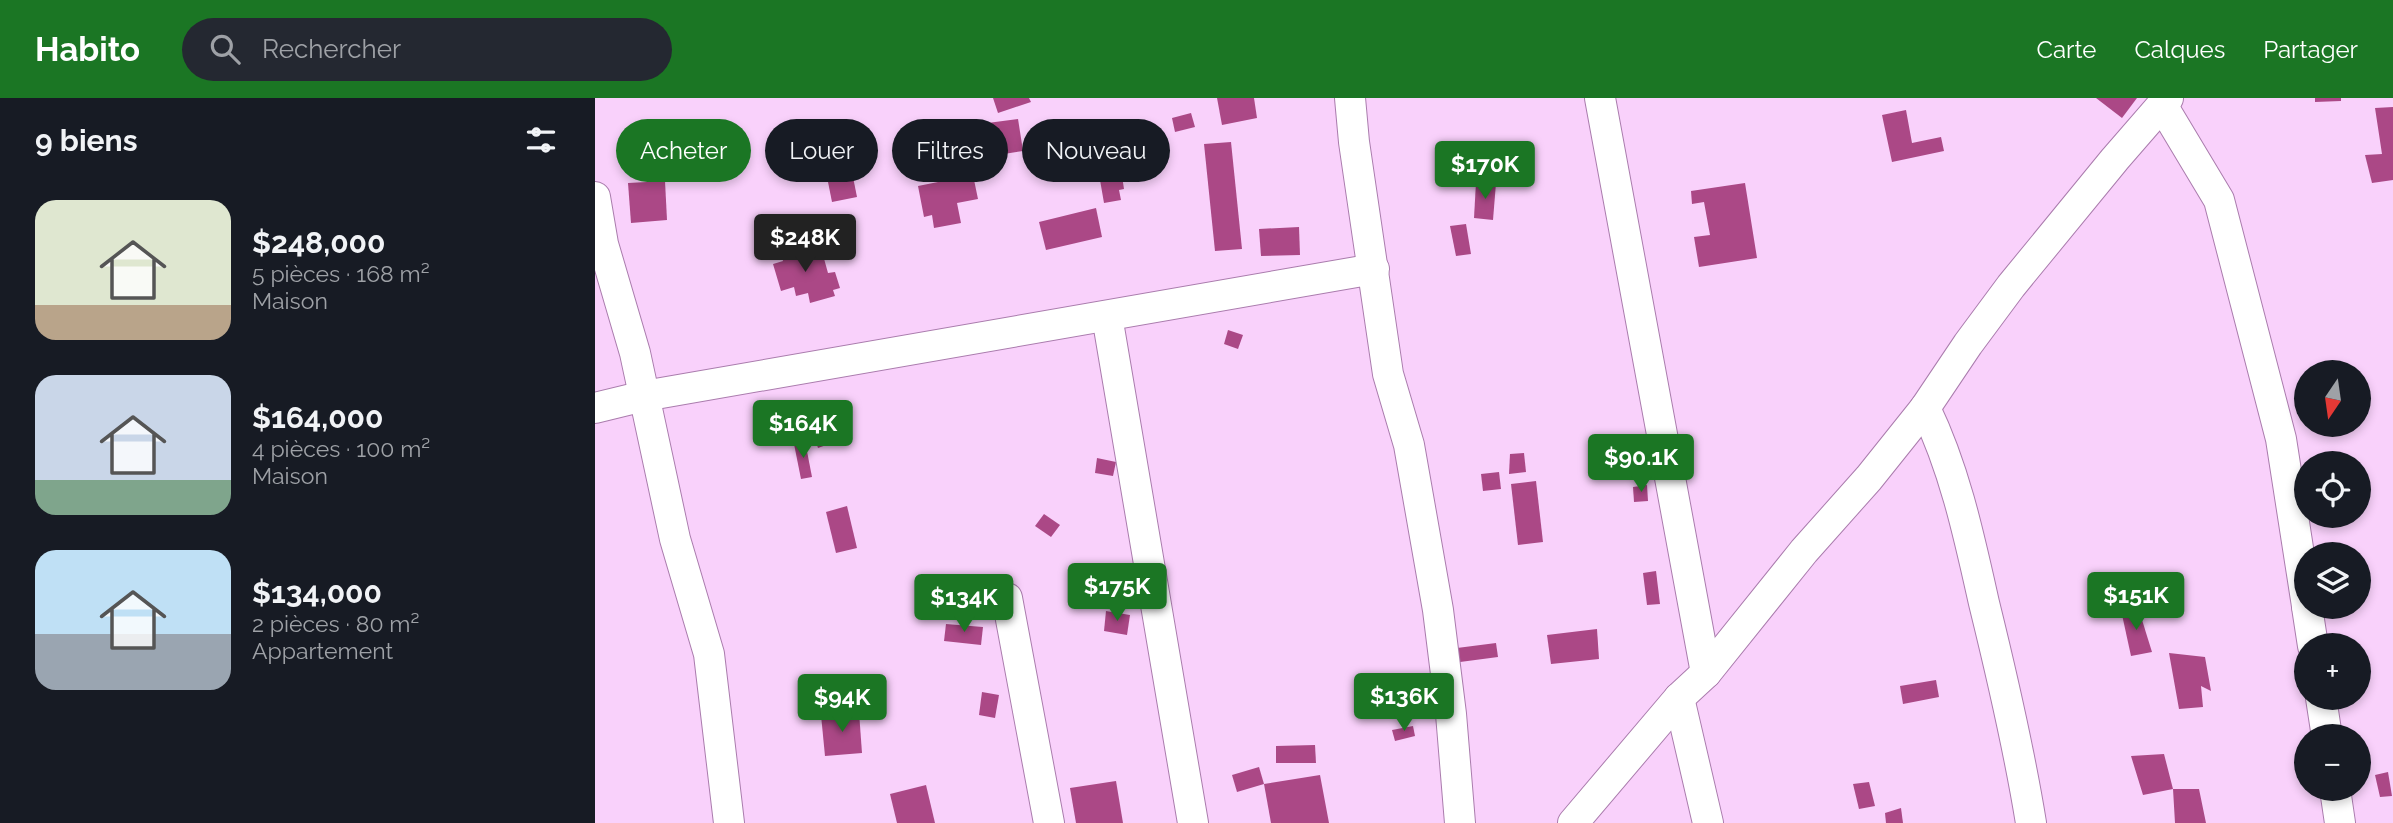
<!DOCTYPE html>
<html lang="fr">
<head>
<meta charset="utf-8">
<style>
  :root { --surface:#171b24; --page:#242831; --text:#f1f3f6; --muted:#9ea1a6; --accent:#1b7624 }
  body { margin:0; font-family:Raleway,sans-serif; background:var(--page); color:var(--text); height:100vh; display:flex; flex-direction:column; font-size:26px; white-space:nowrap }
  * { box-sizing:border-box; margin:0 }
  p { font-size:23px; color:var(--muted) }
  .icon { flex:none; width:38px; height:38px; fill:none; stroke:currentColor; stroke-width:2; stroke-linecap:round; stroke-linejoin:round }
  .map { position:relative; flex:1; overflow:hidden }
  .side { display:flex; flex-direction:column; background:var(--surface); width:595px }
  .side>* { flex:none }
  .top-card { position:absolute; left:21px; top:21px; width:665px; height:63px; display:flex; gap:14px }
  .needle { width:46px; rotate:193deg }
  .tools { position:absolute; left:1699px; top:262px; display:grid; gap:14px }
  .tools a { display:grid; place-items:center; width:77px; height:77px; border-radius:50%; background:var(--surface); box-shadow:0 4px 10px #0003; font-size:35px }
  .price { position:absolute; translate:-50% -60px; padding:0 16px; border-radius:7px; background:var(--accent); color:#fff; font-size:23px; line-height:46px; filter:drop-shadow(0 2px 4px #0008) }
  .price::after { content:''; position:absolute; left:50%; top:42px; width:21px; height:16px; margin-left:-10px; background:inherit; clip-path:polygon(0 0,100% 0,50% 100%) }
  .price.selected { background:#222; color:#fff }
  ul { padding:0; list-style:none }
  li { display:flex; align-items:center; gap:21px; height:175px; padding:0 35px }
  li span { display:grid; place-items:center; flex:none; width:196px; height:140px; border-radius:21px; color:#555 }
  li>.icon { margin-inline-start:auto }
  span .icon { width:84px; height:84px; fill:#fffc; stroke-width:1 }
  li b { font-size:30px }
  h2 { display:flex; justify-content:space-between; align-items:center; height:84px; padding:0 35px; font-size:30px }
  .pill { padding:0 24px; border-radius:32px; background:var(--surface); box-shadow:0 4px 10px #0003; font-size:24px; line-height:63px }
  .pill.selected { background:var(--accent); color:#fff }
  header { display:flex; align-items:center; gap:42px; box-sizing:border-box; height:98px; padding:0 35px; background:var(--accent); color:#fff }
  header strong { font-size:33px }
  nav { display:flex; gap:38px; margin-inline-start:auto; font-size:24px }
  .search { width:490px; height:63px; background:var(--page); display:flex; align-items:center; gap:18px; box-sizing:border-box; padding:0 24px; border-radius:38px; color:var(--muted); font-size:26px }
  main { display:flex; flex:1; min-height:0 }
  .map>svg:first-child { display:block }
</style>
</head>
<body>
<header>
<strong>Habito</strong>
<div class="search"><svg class="icon" aria-label="search" viewBox="0 0 24 24"><circle cx="10" cy="10" r="6"/><path d="M15 15l6 6"/></svg>Rechercher</div>
<nav><a>Carte</a><a>Calques</a><a>Partager</a></nav>
</header>
<main>
<section class="side">
<h2>9 biens<svg class="icon" aria-label="filters" viewBox="0 0 24 24"><path d="M4 7h16M4 17h16"/><circle cx="9" cy="7" r="2"/><circle cx="15" cy="17" r="2"/></svg></h2>
<ul>
<li><span style="background:linear-gradient(#dfe7d0 75%,#b9a48a 0)"><svg class="icon" aria-label="home" viewBox="0 0 24 24"><path d="M3 11l9-7 9 7M6 9v11h12V9"/></svg></span><div><b>$248,000</b><p>5 pièces · 168 m²</p><p>Maison</p></div></li>
<li><span style="background:linear-gradient(#c9d6e8 75%,#7fa58c 0)"><svg class="icon" aria-label="home" viewBox="0 0 24 24"><path d="M3 11l9-7 9 7M6 9v11h12V9"/></svg></span><div><b>$164,000</b><p>4 pièces · 100 m²</p><p>Maison</p></div></li>
<li><span style="background:linear-gradient(#bfe0f5 60%,#9aa5b1 0)"><svg class="icon" aria-label="home" viewBox="0 0 24 24"><path d="M3 11l9-7 9 7M6 9v11h12V9"/></svg></span><div><b>$134,000</b><p>2 pièces · 80 m²</p><p>Appartement</p></div></li>
</ul>
</section>
<div class="map">
<svg width="1798" height="725" viewBox="0 0 1798 725">
  <rect width="100%" height="100%" fill="#f9d1fb"/>
  <g fill="#ab4886">
    <polygon points="398,0 434,0 436,4 403,15"/>
    <polygon points="622,0 659,0 662,20 627,27"/>
    <polygon points="1501,0 1542,0 1527,20"/>
    <polygon points="1720,0 1746,0 1746,3 1720,4"/>
    <polygon points="1798,9 1798,82 1777,85 1770,57 1787,56 1780,10"/>
    <polygon points="1311,12 1317,45 1346,39 1349,53 1297,64 1287,17"/>
    <polygon points="596,15 600,29 580,34 577,20"/>
    <polygon points="423,21 428,53 390,59 385,26"/>
    <polygon points="636,44 647,151 620,153 609,46"/>
    <polygon points="511,48 513,59 499,61 498,49"/>
    <polygon points="362,55 364,68 319,77 316,65"/>
    <polygon points="378,77 383,101 362,105 366,125 339,130 337,117 329,119 323,88"/>
    <polygon points="527,78 529,91 524,92 526,102 509,105 505,82"/>
    <polygon points="258,79 262,99 237,104 233,84"/>
    <polygon points="70,83 72,122 36,125 33,85"/>
    <polygon points="881,84 901,85 898,122 879,120"/>
    <polygon points="1150,85 1162,160 1104,169 1099,139 1115,137 1109,104 1097,106 1096,93"/>
    <polygon points="501,110 507,139 451,152 444,124"/>
    <polygon points="185,124 187,138 166,140 165,125"/>
    <polygon points="871,126 876,156 861,158 855,128"/>
    <polygon points="704,129 705,157 666,158 664,131"/>
    <polygon points="208,144 213,162 228,157 233,175 240,174 245,190 238,192 240,198 215,205 213,195 201,198 199,189 186,193 178,166 188,163 185,151"/>
    <polygon points="633,232 648,237 643,251 629,246"/>
    <polygon points="230,332 234,346 223,350 218,335"/>
    <polygon points="210,343 217,379 206,381 199,346"/>
    <polygon points="929,355 931,374 914,376 915,356"/>
    <polygon points="502,360 521,364 518,378 500,375"/>
    <polygon points="904,374 906,391 888,393 886,376"/>
    <polygon points="941,383 948,444 923,447 916,386"/>
    <polygon points="1052,387 1053,403 1039,404 1038,389"/>
    <polygon points="252,408 262,450 241,455 231,414"/>
    <polygon points="449,416 465,427 456,439 440,428"/>
    <polygon points="1061,473 1065,506 1052,507 1048,475"/>
    <polygon points="1543,509 1557,554 1536,558 1526,512"/>
    <polygon points="511,513 535,517 532,537 509,533"/>
    <polygon points="351,526 388,529 386,547 349,543"/>
    <polygon points="1002,531 1004,561 956,566 952,537"/>
    <polygon points="901,545 903,559 865,564 862,550"/>
    <polygon points="1574,555 1610,559 1616,593 1606,588 1608,609 1584,611"/>
    <polygon points="1341,582 1344,599 1308,606 1305,588"/>
    <polygon points="387,594 404,597 400,620 384,617"/>
    <polygon points="264,614 267,655 230,658 226,617"/>
    <polygon points="818,628 820,638 800,643 797,632"/>
    <polygon points="720,647 721,665 681,665 681,648"/>
    <polygon points="1569,656 1578,691 1604,691 1611,725 1580,725 1578,691 1548,697 1536,658"/>
    <polygon points="664,669 669,686 642,694 637,677"/>
    <polygon points="1793,674 1797,698 1785,699 1780,677"/>
    <polygon points="725,677 734,725 676,725 669,686"/>
    <polygon points="521,683 528,725 481,725 475,690"/>
    <polygon points="1274,684 1280,708 1264,711 1258,686"/>
    <polygon points="331,687 340,725 302,725 295,696"/>
    <polygon points="1306,710 1308,725 1291,725 1290,715"/>
  </g>
  <g fill="none" stroke-linecap="round" stroke-linejoin="round">
    <defs>
      <g id="minor">
        <polyline points="755,0 759,44 793,276 814,347 843,512 856,616 865,725"/>
        <polyline points="1005,0 1111,575"/>
        <polyline points="1567,7 1624,102 1686,341 1712,508"/>
        <polyline points="0,99 8,146 40,255 80,441 114,556 134,725"/>
        <polyline points="512,218 598,725"/>
        <polyline points="0,310 49,298 779,171"/>
        <path d="M1330,310C1360,372 1374,438 1389,505C1407,578 1424,651 1436,725"/>
        <polyline points="412,500 454,725"/>
        <polyline points="1712,509 1718,548"/>
        <polyline points="1084,600 1113,725"/>
        <polyline points="1726,600 1732,639"/>
        <polyline points="1740,691 1745,725"/>
        <polyline points="978,725 1084,600 1111,575 1209,453 1274,380 1330,310 1373,246 1416,188 1520,61 1573,0"/>
      </g>
    </defs>
    <use href="#minor" stroke="#aa7cad" stroke-width="32"/>
    <use href="#minor" stroke="#fff" stroke-width="30"/>
  </g>
</svg>
<div class="tools">
<a><svg class="needle" viewBox="-14 -14 28 28"><path d="M0-13l5 13h-10z" fill="#e53935"/><path d="M0 13l5-13h-10z" fill="#9ea1a6"/></svg></a>
<a><svg class="icon" aria-label="locate" viewBox="0 0 24 24"><circle cx="12" cy="12" r="6"/><path d="M12 2v4M12 18v4M2 12h4M18 12h4"/></svg></a>
<a><svg class="icon" aria-label="layers" viewBox="0 0 24 24"><path d="M12 4l9 5-9 5-9-5zM3 14l9 5 9-5"/></svg></a>
<a>+</a>
<a>−</a>
</div>
<b class="price" style="left:890px;top:103px">$170K</b>
<b class="price selected" style="left:210px;top:176px">$248K</b>
<b class="price" style="left:208px;top:362px">$164K</b>
<b class="price" style="left:1046px;top:396px">$90.1K</b>
<b class="price" style="left:522px;top:525px">$175K</b>
<b class="price" style="left:1541px;top:534px">$151K</b>
<b class="price" style="left:369px;top:536px">$134K</b>
<b class="price" style="left:809px;top:635px">$136K</b>
<b class="price" style="left:247px;top:636px">$94K</b>
<div class="top-card">
<a class="pill selected">Acheter</a>
<a class="pill">Louer</a>
<a class="pill">Filtres</a>
<a class="pill">Nouveau</a>
</div>
</div>
</main>
</body>
</html>
